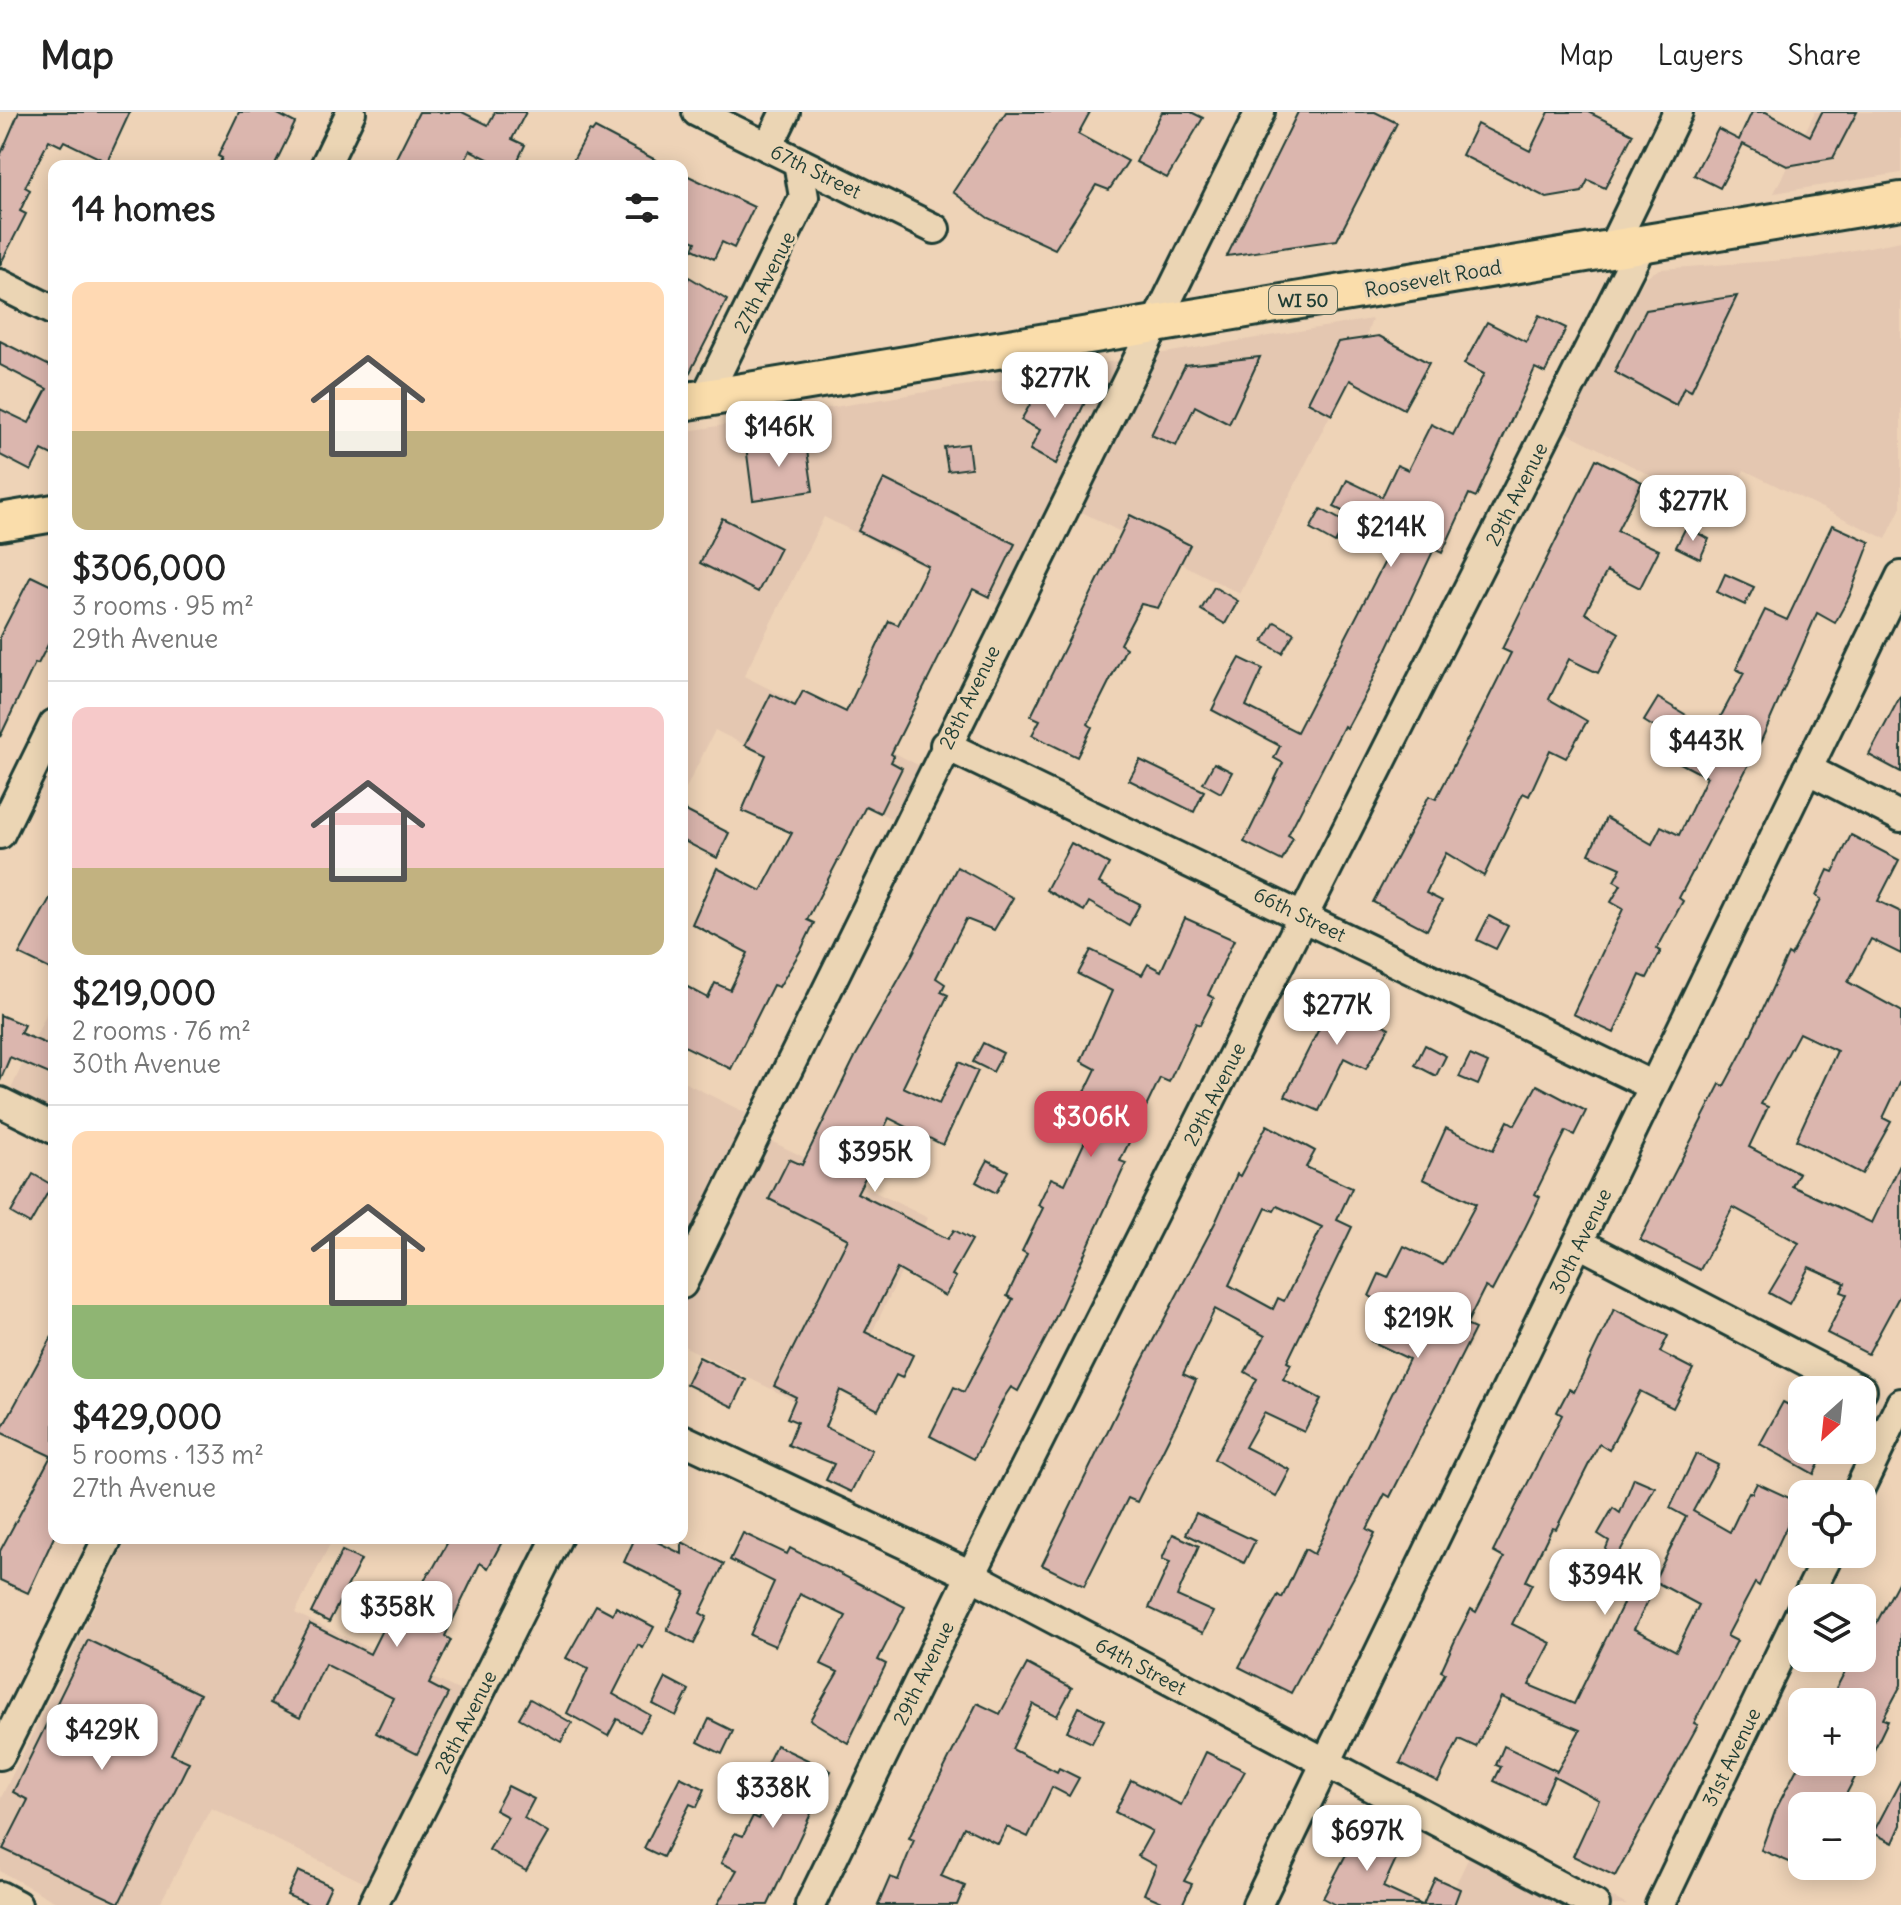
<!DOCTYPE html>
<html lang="en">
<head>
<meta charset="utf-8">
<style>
  :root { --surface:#fff; --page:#f2f2f2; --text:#222; --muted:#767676; --line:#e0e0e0; --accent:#d1495b }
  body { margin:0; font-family:Delius,sans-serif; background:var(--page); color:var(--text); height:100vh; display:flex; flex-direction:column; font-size:30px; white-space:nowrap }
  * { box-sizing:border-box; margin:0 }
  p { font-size:26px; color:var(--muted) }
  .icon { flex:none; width:44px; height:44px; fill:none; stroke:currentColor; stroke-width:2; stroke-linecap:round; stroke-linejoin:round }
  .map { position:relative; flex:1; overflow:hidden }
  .side { position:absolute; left:48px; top:48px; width:640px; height:1384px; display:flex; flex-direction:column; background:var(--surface); border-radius:16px; box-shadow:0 4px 20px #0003 }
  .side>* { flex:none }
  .needle { width:52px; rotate:207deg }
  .buttons { position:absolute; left:1788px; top:1264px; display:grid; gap:16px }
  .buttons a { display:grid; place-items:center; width:88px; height:88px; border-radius:16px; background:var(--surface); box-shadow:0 4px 20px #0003; font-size:40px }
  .price { position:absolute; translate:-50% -68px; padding:0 18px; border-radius:16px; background:#fff; color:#222; font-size:26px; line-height:52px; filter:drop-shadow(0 2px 4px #0008) }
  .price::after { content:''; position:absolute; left:50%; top:48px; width:24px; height:18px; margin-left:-12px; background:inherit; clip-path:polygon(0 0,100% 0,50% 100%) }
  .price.on { background:var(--accent); color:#fff }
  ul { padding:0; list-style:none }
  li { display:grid; align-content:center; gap:16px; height:424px; padding:0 24px }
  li+li { border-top:2px solid var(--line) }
  li span { display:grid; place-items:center; height:248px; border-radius:16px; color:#555 }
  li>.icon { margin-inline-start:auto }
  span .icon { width:144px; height:144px; fill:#fffc; stroke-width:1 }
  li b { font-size:34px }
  h2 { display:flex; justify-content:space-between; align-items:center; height:96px; padding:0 24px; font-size:34px }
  header { display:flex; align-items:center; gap:48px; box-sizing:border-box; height:112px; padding:0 40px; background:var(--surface); border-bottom:2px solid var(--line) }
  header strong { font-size:38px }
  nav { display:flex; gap:44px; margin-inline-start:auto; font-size:28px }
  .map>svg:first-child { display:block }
</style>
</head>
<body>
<header>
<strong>Map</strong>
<nav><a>Map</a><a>Layers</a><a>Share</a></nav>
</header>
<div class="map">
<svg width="1901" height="1793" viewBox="0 0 1901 1793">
  <rect width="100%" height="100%" fill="#eed3b7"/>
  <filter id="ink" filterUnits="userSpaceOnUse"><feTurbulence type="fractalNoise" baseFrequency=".0125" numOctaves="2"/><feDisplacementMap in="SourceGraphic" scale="16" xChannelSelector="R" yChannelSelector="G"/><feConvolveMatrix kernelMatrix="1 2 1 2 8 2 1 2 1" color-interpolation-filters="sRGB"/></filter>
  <g filter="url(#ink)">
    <g fill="#e4c7b1">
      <polygon points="1815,0 1901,0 1901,61 1774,81"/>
      <polygon points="1901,129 1901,395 1886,427 1744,358 1723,401 1566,320 1624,201 1647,164 1660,157 1812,146"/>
      <polygon points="1372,207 1360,244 1240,482 1055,386 1002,493 824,405 744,564 920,654 892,707 715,618 682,684 682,320"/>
      <polygon points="50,894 54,896 54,998 11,977"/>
      <polygon points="682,969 746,1001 740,1014 928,1106 830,1306 682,1233"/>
      <polygon points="128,1426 333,1426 295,1501 467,1582 369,1773 211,1696 159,1793 61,1793 0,1759 0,1688"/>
      <polygon points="1482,1718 1513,1733 1627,1793 1446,1793"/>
    </g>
    <g fill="#dbb6ae" stroke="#1f3d34" stroke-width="2" fill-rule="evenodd">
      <polygon points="19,0 130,0 107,50 64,29 61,34 49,28 25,75 30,78 20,99 26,102 0,153 0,44"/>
      <polygon points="239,0 274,0 295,11 274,54 218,54 222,46 218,44"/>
      <polygon points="419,0 462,0 488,13 495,0 526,0 512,27 525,33 515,54 502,54 470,38 462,54 392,54"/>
      <polygon points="1006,0 1090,0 1078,22 1128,49 1109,78 1096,73 1055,137 988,106 953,80"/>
      <polygon points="1162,0 1191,0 1203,6 1167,66 1136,50"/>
      <polygon points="1298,0 1375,0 1397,11 1337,128 1227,144"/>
      <polygon points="1549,0 1588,0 1633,22 1605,76 1588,68 1582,80 1547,86 1462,43 1477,12 1530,39"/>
      <polygon points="1752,0 1766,0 1810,24 1822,0 1857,0 1833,46 1787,54 1743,32 1720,76 1694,63 1718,17 1739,28"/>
      <polygon points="595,16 667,54 570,54 589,19 592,20"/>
      <polygon points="682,61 754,95 734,136 722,130 714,147 693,137 696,130 682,124"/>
      <polygon points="689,165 727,188 686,268 682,269 682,181"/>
      <polygon points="1737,184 1691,279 1684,275 1676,293 1614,260 1646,198"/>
      <polygon points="1539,203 1566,216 1545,261 1535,256 1476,385 1469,382 1442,441 1434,437 1368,577 1347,616 1344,614 1288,723 1293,726 1282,749 1244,730 1283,651 1274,646 1280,634 1212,598 1224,574 1240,546 1263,557 1246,594 1297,620 1397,426 1334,395 1347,368 1382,385 1397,353 1408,358 1431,312 1453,323 1484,262 1464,252 1487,210 1526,230"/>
      <polygon points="1379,224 1429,251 1404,297 1350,268 1332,303 1308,290 1338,230"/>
      <polygon points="0,229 54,256 54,344 42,338 31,359 0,343 0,297 29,311 47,277 0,253"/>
      <polygon points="1260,245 1229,312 1195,294 1176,334 1151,323 1185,253"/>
      <polygon points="1093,273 1056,352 1030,338 1040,318 1021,308 1035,284"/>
      <polygon points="805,325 813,379 753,388 746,334"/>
      <polygon points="968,332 971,356 948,359 944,335"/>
      <polygon points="1596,347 1642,370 1617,419 1659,438 1640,476 1607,459 1585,501 1619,521 1598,561 1569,547 1549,587 1587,609 1566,646 1550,638 1529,684 1523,681 1484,764 1446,741 1426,781 1442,789 1427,818 1373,790 1429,684 1436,687 1481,601 1511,541 1502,537"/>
      <polygon points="884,367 1015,432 989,485 973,477 891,642 894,644 891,650 902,656 880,701 866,694 807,808 814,811 801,838 779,875 773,873 731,957 682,933 682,872 708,886 715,871 730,878 748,841 692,812 717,756 761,779 792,721 742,699 766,643 745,633 771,582 795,594 803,579 846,600 889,509 898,513 928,454 858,419"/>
      <polygon points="1321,397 1346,411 1335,431 1310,417"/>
      <polygon points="1130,403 1190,433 1158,496 1141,492 1120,532 1126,536 1088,612 1092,615 1077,645 1032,623 1040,608 1031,604"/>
      <polygon points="722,406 780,436 758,480 700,451"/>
      <polygon points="1832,413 1870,430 1849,485 1835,511 1817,501 1761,629 1679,786 1683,789 1657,837 1661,839 1647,866 1640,863 1614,921 1573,902 1623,797 1611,790 1621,773 1614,769 1621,756 1589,742 1606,706 1652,732 1661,714 1679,723 1707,665 1665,643 1673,627 1644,609 1658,586 1713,619 1744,561 1736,557 1765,498 1787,508"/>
      <polygon points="1686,415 1709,427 1700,447 1676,435"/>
      <polygon points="1725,462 1754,475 1745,493 1717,480"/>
      <polygon points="31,464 54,475 54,521 38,552 35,551 0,625 0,524"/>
      <polygon points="1214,475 1238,489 1225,512 1201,498"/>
      <polygon points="1275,510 1294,521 1282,541 1263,530"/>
      <polygon points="1901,583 1901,660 1869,643"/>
      <polygon points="1140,648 1204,679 1194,700 1129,668"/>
      <polygon points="1214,651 1232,660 1221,681 1203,671"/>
      <polygon points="682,697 729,721 717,746 682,728"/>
      <polygon points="1851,723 1899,748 1878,789 1901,800 1901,842 1871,827 1848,870 1901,899 1901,968 1883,1006 1891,1010 1862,1062 1796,1028 1837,939 1799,921 1761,992 1768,995 1749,1035 1799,1061 1792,1074 1872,1111 1901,1051 1901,1181 1868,1242 1827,1221 1847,1182 1841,1180 1845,1171 1809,1155 1789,1192 1769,1181 1799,1131 1733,1095 1700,1158 1640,1128 1720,972 1724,974 1747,931 1788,842 1791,844 1821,787 1816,784 1828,758 1833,760"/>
      <polygon points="1071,731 1109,752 1099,771 1140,792 1129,813 1089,790 1084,799 1046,778"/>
      <polygon points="957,755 1013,786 994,818 966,807 936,866 945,872 941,880 948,883 903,975 939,992 959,950 978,959 943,1033 889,1006 871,1043 876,1045 857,1081 948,1127 954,1118 972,1128 952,1163 956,1165 945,1184 897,1157 865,1220 913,1243 902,1266 896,1263 878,1298 840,1278 825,1315 872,1338 851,1380 826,1368 834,1352 788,1333 797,1310 787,1306 796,1285 774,1274 848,1127 769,1087 789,1047 802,1053 855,945 908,851"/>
      <polygon points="54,779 54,859 19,842"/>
      <polygon points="1489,804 1508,814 1496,837 1477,828"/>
      <polygon points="1185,806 1234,828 1208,883 1214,886 1200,913 1196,911 1169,970 1160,966 1120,1049 1126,1051 1047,1224 1018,1279 1011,1275 1005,1284 974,1347 930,1324 954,1275 964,1280 1013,1187 1007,1184 1027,1142 1022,1139 1043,1096 1038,1093 1051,1066 1065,1072 1099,999 1080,990 1096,957 1081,949 1112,879 1078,862 1091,838 1142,863 1148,852 1161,859"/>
      <polygon points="1332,876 1384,905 1380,911 1389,916 1366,957 1344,946 1319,999 1285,984 1323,909 1316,905"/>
      <polygon points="0,903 24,913 20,921 54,935 54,964 10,945 0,969"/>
      <polygon points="983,931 1003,941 993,960 973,950"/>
      <polygon points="1425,933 1446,944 1436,964 1415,953"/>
      <polygon points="1470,943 1488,951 1478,973 1459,965"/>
      <polygon points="1537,973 1586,999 1574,1023 1566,1019 1535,1082 1540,1085 1518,1130 1492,1179 1485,1175 1466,1213 1475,1217 1390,1385 1385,1382 1367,1417 1375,1421 1356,1461 1291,1581 1239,1555 1278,1483 1282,1486 1305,1437 1314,1442 1409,1247 1371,1229 1388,1193 1369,1184 1379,1162 1388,1166 1404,1134 1443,1153 1476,1092 1423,1067 1446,1016 1493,1038 1508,1009 1515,1013"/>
      <path d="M1267,1013L1315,1039L1306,1055L1352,1076L1337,1108L1352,1115L1287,1250L1291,1252L1283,1267L1321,1287L1304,1320L1264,1301L1245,1335L1290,1358L1276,1385L1214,1347L1257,1267L1245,1260L1265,1224L1215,1197L1183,1262L1196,1268L1178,1308L1137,1390L1128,1386L1084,1474L1042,1453L1138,1257L1216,1109L1237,1062L1240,1064ZM1277,1094L1322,1115L1284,1189L1278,1186L1273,1197L1229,1173L1266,1096L1274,1099Z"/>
      <polygon points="988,1048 1008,1059 996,1081 976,1070"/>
      <polygon points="33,1062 52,1073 30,1112 11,1101"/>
      <polygon points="1614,1197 1668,1224 1660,1240 1693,1257 1673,1296 1640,1279 1609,1338 1599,1332 1556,1417 1552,1416 1526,1469 1532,1472 1512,1512 1551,1531 1529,1573 1574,1592 1635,1467 1654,1477 1634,1517 1676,1539 1699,1493 1654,1469 1686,1405 1670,1396 1696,1342 1718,1353 1693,1399 1730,1420 1749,1380 1752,1381 1757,1371 1798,1390 1759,1474 1755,1471 1727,1524 1737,1529 1694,1611 1698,1613 1615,1764 1573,1744 1599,1688 1554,1664 1542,1691 1494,1669 1501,1655 1496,1653 1504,1634 1557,1659 1556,1661 1580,1618 1501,1585 1476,1635 1459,1627 1438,1670 1400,1651 1445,1561 1441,1559 1457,1524 1471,1497 1476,1500 1504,1446 1493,1440 1562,1303 1557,1300 1569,1277 1574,1280"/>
      <polygon points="54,1221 54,1425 28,1481 0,1468 0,1439 51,1344 0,1320"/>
      <polygon points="699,1245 746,1268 733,1295 686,1272"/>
      <polygon points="1783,1290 1802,1300 1802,1338 1826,1338 1814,1362 1760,1332"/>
      <polygon points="1634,1366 1655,1375 1617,1445 1605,1439 1609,1429 1598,1422 1613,1396 1620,1401"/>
      <polygon points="1196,1401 1255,1429 1244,1451 1186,1422"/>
      <polygon points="743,1421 787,1442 790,1436 905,1495 878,1548 886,1552 848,1631 810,1608 838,1560 821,1552 846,1504 800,1482 775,1534 750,1523 774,1470 730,1448"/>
      <polygon points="1173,1422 1199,1434 1177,1484 1213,1500 1203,1521 1149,1496 1170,1450 1162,1447"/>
      <polygon points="450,1426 504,1426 488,1456 480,1451 445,1524 451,1528 429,1572 448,1582 417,1642 376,1621 393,1586 325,1552 300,1606 270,1591 310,1512 370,1542 392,1498 407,1505 429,1459 431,1460"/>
      <polygon points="635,1426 649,1426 682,1442 682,1430 724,1452 700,1501 707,1505 694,1532 667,1518 685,1480 624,1450"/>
      <polygon points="342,1439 361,1448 329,1510 311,1501"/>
      <polygon points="1901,1465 1901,1573 1883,1607 1888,1609 1862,1663 1862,1652 1840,1694 1802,1694 1802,1734 1794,1752 1761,1738 1776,1697 1802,1647 1802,1650 1862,1650 1862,1590 1829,1590 1852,1546 1862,1546 1862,1538"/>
      <polygon points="596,1493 613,1502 616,1495 654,1515 643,1536 638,1533 613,1582 650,1603 640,1620 617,1607 608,1624 567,1601 588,1557 566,1546"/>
      <polygon points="88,1528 200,1582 171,1642 189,1650 119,1791 3,1737 28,1688 13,1680"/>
      <polygon points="1027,1552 1072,1576 1057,1604 1033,1592 1012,1637 1057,1660 1059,1656 1079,1666 1069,1684 1052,1675 1028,1725 1007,1715 998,1732 964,1715 941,1764 965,1774 957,1793 878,1793 890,1765 898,1768 914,1728 909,1726 977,1591 1000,1602"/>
      <polygon points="666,1566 689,1578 676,1604 653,1592"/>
      <polygon points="530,1587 572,1611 561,1630 519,1606"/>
      <polygon points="1079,1595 1104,1608 1092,1631 1067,1619"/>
      <polygon points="709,1607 733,1619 722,1642 698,1630"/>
      <polygon points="776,1633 831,1659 768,1793 717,1793 737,1758 721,1751 735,1721 743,1724 753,1704 759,1707 779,1667 763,1660"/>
      <polygon points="1206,1640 1245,1659 1184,1769 1192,1772 1182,1793 1169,1793 1144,1782 1156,1754 1138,1744 1152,1719 1115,1700 1131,1668 1181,1693"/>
      <polygon points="680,1665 705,1677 697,1695 690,1692 663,1745 644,1736"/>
      <polygon points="1901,1668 1901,1713 1893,1731 1873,1721"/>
      <polygon points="508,1674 534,1687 524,1706 548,1721 526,1759 489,1738 508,1705 495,1698"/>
      <polygon points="1361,1714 1402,1734 1383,1775 1422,1793 1336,1793 1323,1786"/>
      <polygon points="298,1759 331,1774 322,1793 310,1793 287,1783"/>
      <polygon points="1435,1766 1460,1777 1454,1793 1423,1793"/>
    </g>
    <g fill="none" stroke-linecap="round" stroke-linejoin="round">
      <defs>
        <g id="minor">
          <polyline points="697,0 935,117"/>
          <polyline points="768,35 785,0"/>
          <polyline points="325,54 351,0"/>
          <polyline points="1613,134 1678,0"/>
          <polyline points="0,172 54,199"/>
          <polyline points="705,286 804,85 798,50"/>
          <polyline points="945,633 1653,974"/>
          <polyline points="1807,657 1901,705"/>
          <polyline points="0,722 54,612"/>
          <polyline points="0,990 54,1017"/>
          <polyline points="1579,1131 1862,1278"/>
          <polyline points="682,1172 1260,0"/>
          <polyline points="682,1327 971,1463 1595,1793"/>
          <polyline points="1857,1382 1901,1291"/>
          <polyline points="1807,1486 1829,1442"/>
          <polyline points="0,1643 108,1426"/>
          <polyline points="0,1784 17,1793"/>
          <polyline points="373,1793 557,1426"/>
          <polyline points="810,1793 971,1463 1643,130"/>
          <polyline points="1257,1793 1901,464"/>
          <polyline points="1660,1793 1802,1497"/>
        </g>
        <g id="major">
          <polyline points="682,290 1901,89"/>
          <polyline points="0,410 54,401"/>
        </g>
      </defs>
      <use href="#minor" stroke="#1f3d34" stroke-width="34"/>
      <use href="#major" stroke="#1f3d34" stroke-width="42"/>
      <use href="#minor" stroke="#ebd5b4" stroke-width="28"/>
      <use href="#major" stroke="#faddab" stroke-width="36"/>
    </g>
  </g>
  <g text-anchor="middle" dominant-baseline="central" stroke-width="6" stroke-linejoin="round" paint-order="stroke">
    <rect fill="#ebd5b4" stroke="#5c6b5a" stroke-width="2" x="1269" y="174" width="68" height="28" rx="6"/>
    <g font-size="18" font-weight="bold" fill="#1f3d34">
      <text x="1303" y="188">WI 50</text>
    </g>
    <g font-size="20" fill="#1f3d34" stroke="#ebd5b4">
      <text transform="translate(816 59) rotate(26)">67th Street</text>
      <text transform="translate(1433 166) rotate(-10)">Roosevelt Road</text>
      <text transform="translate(764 170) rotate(-63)">27th Avenue</text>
      <text transform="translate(1516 382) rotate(-63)">29th Avenue</text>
      <text transform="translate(969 585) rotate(-64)">28th Avenue</text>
      <text transform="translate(1300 802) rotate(26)">66th Street</text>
      <text transform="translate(1214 982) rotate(-63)">29th Avenue</text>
      <text transform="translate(1580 1129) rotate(-64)">30th Avenue</text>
      <text transform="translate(1141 1554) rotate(28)">64th Street</text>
      <text transform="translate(923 1561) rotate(-64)">29th Avenue</text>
      <text transform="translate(465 1610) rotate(-63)">28th Avenue</text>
      <text transform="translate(1731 1645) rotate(-64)">31st Avenue</text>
    </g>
  </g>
</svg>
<div class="buttons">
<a><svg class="needle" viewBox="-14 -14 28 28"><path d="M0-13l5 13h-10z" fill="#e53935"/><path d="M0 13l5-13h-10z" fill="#767676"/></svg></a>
<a><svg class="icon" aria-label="locate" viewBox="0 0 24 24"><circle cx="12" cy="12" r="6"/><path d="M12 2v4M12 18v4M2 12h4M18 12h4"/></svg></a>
<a><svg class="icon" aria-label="layers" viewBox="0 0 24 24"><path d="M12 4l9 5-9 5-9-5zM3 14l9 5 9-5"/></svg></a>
<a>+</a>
<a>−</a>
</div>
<b class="price" style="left:1055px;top:308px">$277K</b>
<b class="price" style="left:779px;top:357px">$146K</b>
<b class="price" style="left:1693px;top:431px">$277K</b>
<b class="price" style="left:1391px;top:457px">$214K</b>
<b class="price" style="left:1706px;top:671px">$443K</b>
<b class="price" style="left:1337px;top:935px">$277K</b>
<b class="price on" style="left:1091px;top:1047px">$306K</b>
<b class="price" style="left:875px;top:1082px">$395K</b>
<b class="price" style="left:1418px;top:1248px">$219K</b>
<b class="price" style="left:1605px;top:1505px">$394K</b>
<b class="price" style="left:397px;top:1537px">$358K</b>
<b class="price" style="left:102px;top:1660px">$429K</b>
<b class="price" style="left:773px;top:1718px">$338K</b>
<b class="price" style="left:1367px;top:1761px">$697K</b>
<section class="side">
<h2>14 homes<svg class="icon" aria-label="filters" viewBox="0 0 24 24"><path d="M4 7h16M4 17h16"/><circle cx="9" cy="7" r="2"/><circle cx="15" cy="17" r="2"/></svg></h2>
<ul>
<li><span style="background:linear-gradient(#ffd9b3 60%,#c2b280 0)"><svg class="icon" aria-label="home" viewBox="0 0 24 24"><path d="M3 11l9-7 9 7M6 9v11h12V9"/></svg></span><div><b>$306,000</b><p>3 rooms · 95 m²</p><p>29th Avenue</p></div></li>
<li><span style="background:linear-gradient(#f6c9c9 65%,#c2b280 0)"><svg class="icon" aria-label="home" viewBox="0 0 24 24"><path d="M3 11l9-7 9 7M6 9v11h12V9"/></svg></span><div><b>$219,000</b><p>2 rooms · 76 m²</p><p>30th Avenue</p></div></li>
<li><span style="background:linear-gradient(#ffd9b3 70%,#8fb573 0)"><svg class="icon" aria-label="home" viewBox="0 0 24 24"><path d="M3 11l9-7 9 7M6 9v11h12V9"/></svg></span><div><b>$429,000</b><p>5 rooms · 133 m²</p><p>27th Avenue</p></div></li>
</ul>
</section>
</div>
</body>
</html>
